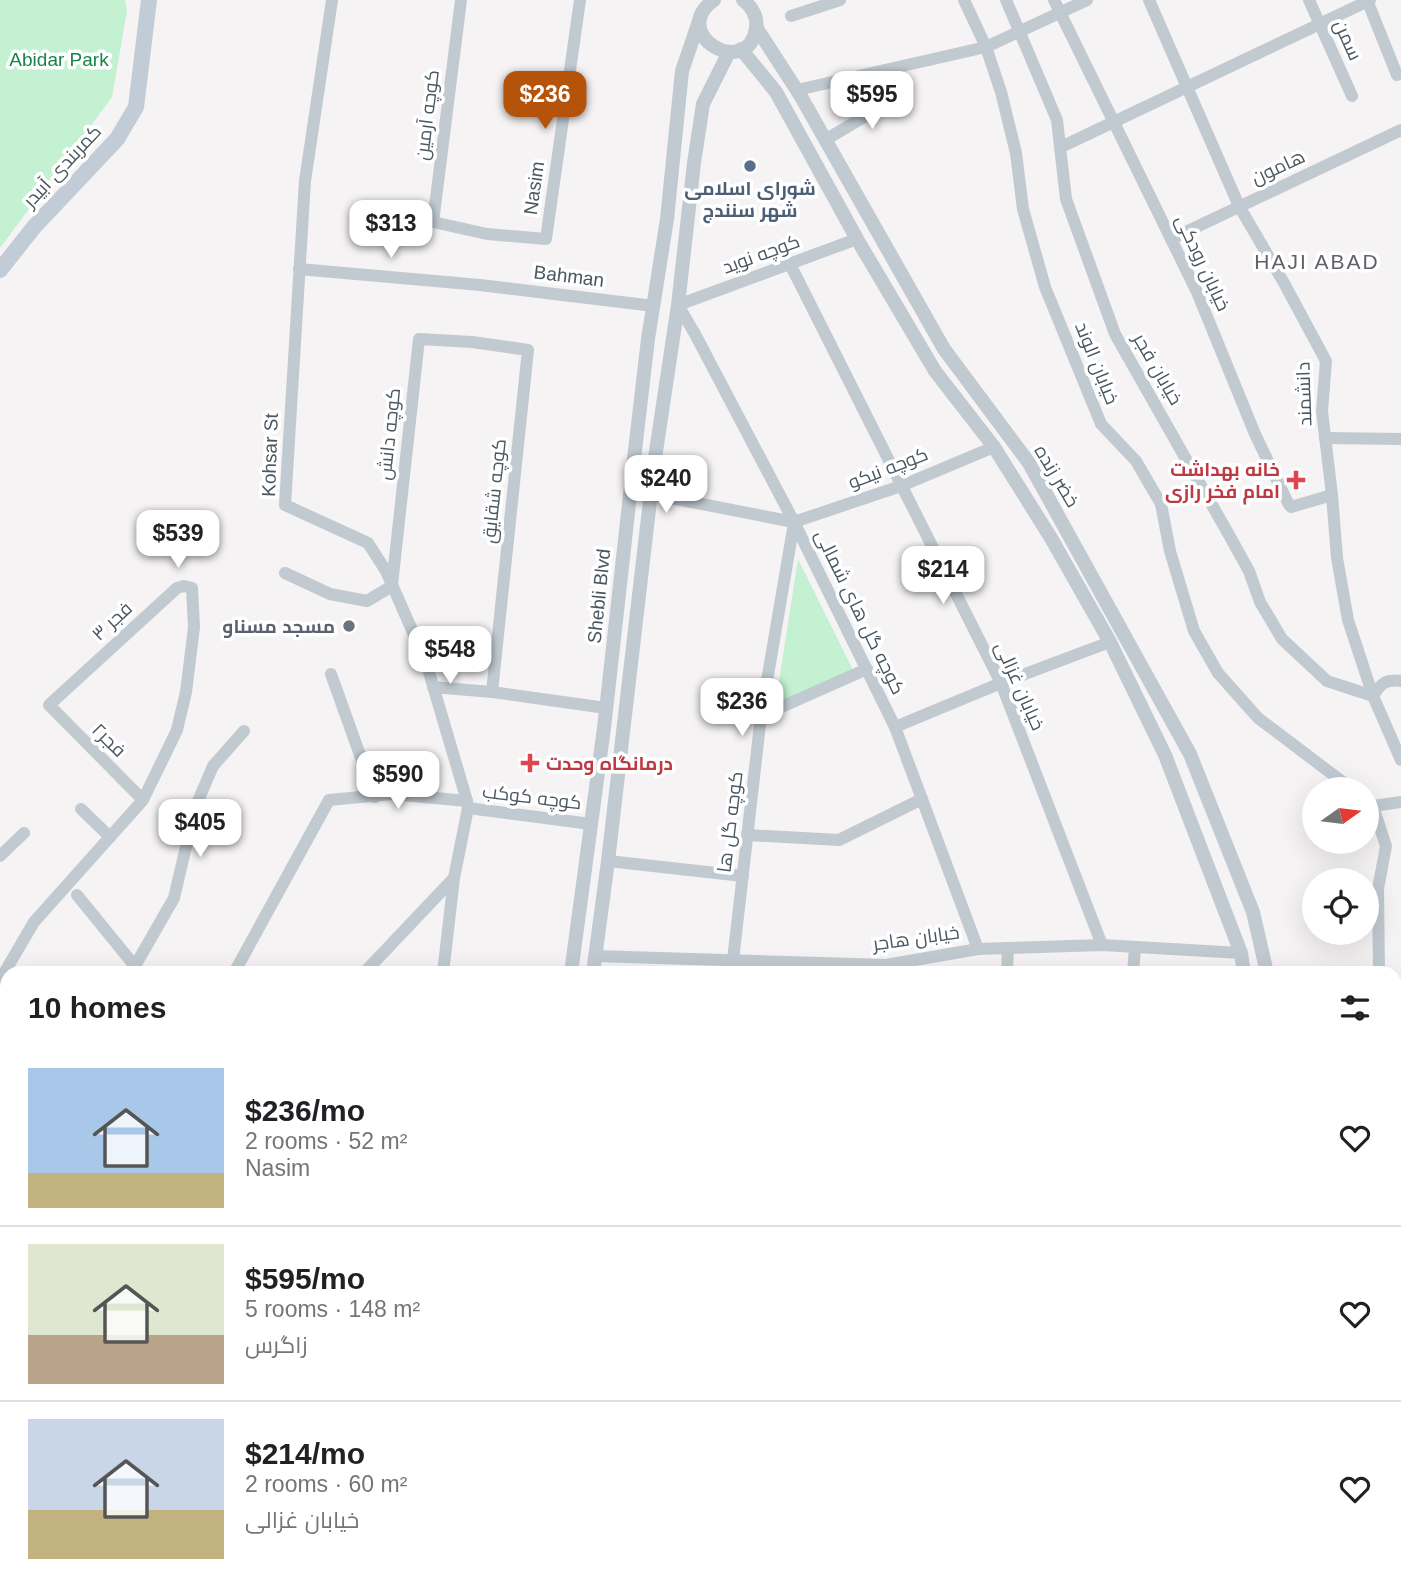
<!DOCTYPE html>
<html lang="en">
<head>
<meta charset="utf-8">
<style>
  :root { --surface:#fff; --page:#f2f2f2; --text:#202124; --muted:#757577; --line:#e0e0e0; --accent:#b45309 }
  body { margin:0; font-family:Helvetica,Cairo,sans-serif; background:var(--page); color:var(--text); height:100vh; display:flex; flex-direction:column; font-size:26px; white-space:nowrap }
  * { box-sizing:border-box; margin:0 }
  p { font-size:23px; color:var(--muted) }
  .icon { flex:none; width:38px; height:38px; fill:none; stroke:currentColor; stroke-width:2; stroke-linecap:round; stroke-linejoin:round }
  .map { position:relative; flex:1; overflow:hidden }
  .panel { position:absolute; left:0px; top:966px; width:1402px; height:623px; display:flex; flex-direction:column; background:var(--surface); border-radius:21px 21px 0 0; box-shadow:0 7px 28px #0002 }
  .panel>* { flex:none }
  .needle { width:46px; rotate:76deg }
  .controls { position:absolute; left:1302px; top:777px; display:grid; gap:14px }
  .controls a { display:grid; place-items:center; width:77px; height:77px; border-radius:50%; background:var(--surface); box-shadow:0 7px 28px #0002; font-size:35px }
  .price { position:absolute; translate:-50% -60px; padding:0 16px; border-radius:14px; background:#fff; color:#222; font-size:23px; line-height:46px; filter:drop-shadow(0 2px 4px #0008) }
  .price::after { content:''; position:absolute; left:50%; top:42px; width:21px; height:16px; margin-left:-10px; background:inherit; clip-path:polygon(0 0,100% 0,50% 100%) }
  .price.selected { background:var(--accent); color:#fff }
  ul { padding:0; list-style:none }
  li { display:flex; align-items:center; gap:21px; height:175px; padding:0 28px }
  li+li { border-top:2px solid var(--line) }
  li span { display:grid; place-items:center; flex:none; width:196px; height:140px; border-radius:0px; color:#555 }
  li>.icon { margin-inline-start:auto }
  span .icon { width:84px; height:84px; fill:#fffc; stroke-width:1 }
  li b { font-size:30px }
  h2 { display:flex; justify-content:space-between; align-items:center; height:84px; padding:0 28px; font-size:30px }
  .map>svg:first-child { display:block }
</style>
</head>
<body>
<div class="map">
<svg width="1401" height="1589" viewBox="0 0 1401 1589">
  <rect width="100%" height="100%" fill="#f5f3f3"/>
  <polygon fill="#fce6e5" points="0,1421 7,1422 7,1582 18,1582 10,1589 0,1589"/>
  <g fill="#c3f1d2">
    <polygon points="0,0 125,0 127,11 112,97 0,248"/>
    <polygon points="798,559 855,674 775,707"/>
  </g>
  <g fill="none" stroke-linecap="round" stroke-linejoin="round">
    <g stroke="#c1cad1" stroke-width="12">
      <polyline points="332,0 305,181 285,505 368,543 386,571 426,662 467,801 468,808 454,878 364,973"/>
      <polyline points="461,0 433,222 487,234 546,239 580,0"/>
      <polyline points="964,0 986,47 1001,92 1016,153 1023,209 1045,287 1101,424 1136,461 1161,504 1170,551 1194,631 1218,673 1258,718 1352,789"/>
      <polyline points="1006,0 1057,120 1066,199 1115,334 1229,535 1249,571 1260,602 1282,639 1327,681 1373,696"/>
      <polyline points="1054,0 1197,292 1255,434 1288,503 1291,507 1332,495"/>
      <polyline points="1149,0 1239,206 1284,283 1326,361 1322,411 1332,495 1337,558 1348,620 1373,696"/>
      <polyline points="1309,0 1352,96"/>
      <polyline points="1367,0 1397,75"/>
      <polyline points="791,16 840,0"/>
      <polyline points="797,90 986,47 1087,0"/>
      <polyline points="825,140 903,94"/>
      <polyline points="1061,147 1370,0"/>
      <polyline points="857,239 678,305 695,334 794,522 895,727 978,949"/>
      <polyline points="1171,239 1401,130"/>
      <polyline points="790,264 1001,683 1102,945"/>
      <polyline points="299,269 480,285 654,306"/>
      <polyline points="1325,438 1401,439"/>
      <polyline points="650,494 794,522"/>
      <polyline points="794,522 901,486 994,447"/>
      <polyline points="285,573 330,594 367,601 392,586"/>
      <polyline points="392,585 419,339 472,342 528,350 492,692"/>
      <polyline points="331,674 375,797"/>
      <path d="M1401,681C1386,679 1381,683 1373,696L1401,760"/>
      <polyline points="433,687 492,692 606,708"/>
      <polyline points="761,716 867,669"/>
      <polyline points="895,727 1001,683 1110,642"/>
      <polyline points="1373,806 1386,846 1378,889 1379,973"/>
      <polyline points="1373,806 1401,802"/>
      <polyline points="468,808 591,824"/>
      <polyline points="81,809 110,837"/>
      <polyline points="747,835 839,840 922,799"/>
      <polyline points="0,856 24,833"/>
      <polyline points="608,861 743,876"/>
      <polyline points="77,895 134,965"/>
      <polyline points="595,956 886,965 978,949 1008,948 1102,945 1241,953"/>
      <polyline points="733,960 761,716 794,523"/>
      <polyline points="131,973 174,898 195,808 213,766 244,731"/>
      <polyline points="234,973 329,800 392,794 467,801"/>
      <polyline points="443,973 454,878"/>
      <polyline points="1007,973 1008,948"/>
      <polyline points="1133,973 1135,947"/>
      <polyline points="0,980 34,922 143,800 177,730 186,692 194,627 192,588 184,586 177,588 49,705 143,800"/>
      <polyline points="0,1136 7,1143"/>
      <polyline points="1395,1237 1401,1276"/>
      <polyline points="0,1287 7,1292"/>
      <polyline points="1395,1413 1401,1435"/>
      <polyline points="1395,1463 1401,1466"/>
      <polyline points="116,1582 119,1589"/>
      <polyline points="263,1582 267,1589"/>
      <polyline points="288,1582 293,1589"/>
      <polyline points="1011,1582 1077,1589"/>
      <polyline points="339,1589 340,1582"/>
      <polyline points="657,1589 658,1582"/>
      <polyline points="764,1589 765,1582"/>
      <polyline points="1137,1589 1138,1582"/>
      <polyline points="1400,1589 1401,1577"/>
    </g>
    <g stroke="#c1cad1" stroke-width="14">
      <path d="M714,0C667,33 747,81 756,29C758,17 752,7 743,0"/>
      <polyline points="756,27 800,95 944,349 1029,463 1190,754 1253,912 1267,973"/>
      <polyline points="741,49 776,92 857,239 935,371 994,447 1051,538 1110,642 1165,755 1241,953 1244,973"/>
      <polyline points="571,973 604,728 634,459 648,339 667,219 682,71 700,18"/>
      <polyline points="593,973 608,861 655,458 678,305 694,163 703,104 729,52"/>
      <polyline points="1395,1276 1401,1276"/>
      <polyline points="1395,1333 1401,1326"/>
      <polyline points="0,1340 7,1339"/>
      <polyline points="0,1364 7,1364"/>
      <polyline points="42,1589 50,1582"/>
      <polyline points="489,1589 490,1582"/>
      <polyline points="510,1589 511,1582"/>
      <polyline points="1263,1589 1264,1582"/>
      <polyline points="1280,1589 1281,1582"/>
    </g>
    <polyline stroke="#c1ccd6" stroke-width="16" points="0,270 34,227 117,139 136,107 149,0"/>
  </g>
  <circle fill="#5c6f8a" stroke="#fff" stroke-width="2.5" cx="750" cy="166" r="7"/>
  <g fill="#e0444e" stroke="#fff" stroke-width="2.5">
    <path d="M1292.5 469.5h7v7h7v7h-7v7h-7v-7h-7v-7h7z"/>
    <path d="M526.5 752.5h7v7h7v7h-7v7h-7v-7h-7v-7h7z"/>
  </g>
  <circle fill="#6b7280" stroke="#fff" stroke-width="2.5" cx="349" cy="626" r="7"/>
  <g text-anchor="middle" dominant-baseline="central" stroke-width="7" stroke-linejoin="round" paint-order="stroke">
    <g font-size="19" fill="#4a5760" stroke="#fff">
      <text transform="translate(1348 40) rotate(66)">سمن</text>
      <text transform="translate(427 115) rotate(-83)">کوچه آرمین</text>
      <text transform="translate(62 166) rotate(-47)">کمربندی آبیدر</text>
      <text transform="translate(1278 167) rotate(-25)">هامون</text>
      <text transform="translate(534 188) rotate(-82)">Nasim</text>
      <text transform="translate(761 254) rotate(-20)">کوچه نوید</text>
      <text transform="translate(1203 263) rotate(65)">خیابان رودکی</text>
      <text transform="translate(569 276) rotate(7)">Bahman</text>
      <text transform="translate(1097 363) rotate(68)">خیابان الوند</text>
      <text transform="translate(1158 369) rotate(60)">خیابان فجر</text>
      <text transform="translate(1304 394) rotate(-92)">دانشمند</text>
      <text transform="translate(389 434) rotate(-84)">کوچه دانش</text>
      <text transform="translate(270 455) rotate(-88)">Kohsar St</text>
      <text transform="translate(888 468) rotate(-21)">کوچه نیکو</text>
      <text transform="translate(1057 476) rotate(59)">خضر زنده</text>
      <text transform="translate(494 491) rotate(-84)">کوچه شقایق</text>
      <text transform="translate(599 596) rotate(-84)">Shebli Blvd</text>
      <text transform="translate(860 612) rotate(64)">کوچه گل های شمالی</text>
      <text transform="translate(112 621) rotate(-43)">فجر ۳</text>
      <text transform="translate(1020 686) rotate(66)">خیابان غزالی</text>
      <text transform="translate(109 740) rotate(45)">فجر۲</text>
      <text transform="translate(532 797) rotate(7)">کوچه کوکب</text>
      <text transform="translate(730 822) rotate(-83)">کوچه گل ها</text>
      <text transform="translate(916 938) rotate(-8)">خیابان هاجر</text>
    </g>
    <g font-size="19" fill="#178549" stroke="#fff">
      <text x="59" y="59">Abidar Park</text>
    </g>
    <g font-size="19" font-weight="bold" fill="#4e5e75" stroke="#fff">
      <text x="750" y="188">شورای اسلامی<tspan x="750" dy="22">شهر سنندج</tspan></text>
    </g>
    <g font-size="19" font-weight="bold" fill="#be3a42" stroke="#fff" text-anchor="end">
      <text x="1280" y="469">خانه بهداشت<tspan x="1280" dy="22">امام فخر رازی</tspan></text>
      <text x="546" y="763" text-anchor="start">درمانگاه وحدت</text>
    </g>
    <g font-size="19" font-weight="bold" fill="#5b616d" stroke="#fff" text-anchor="end">
      <text x="335" y="626">مسجد مسناو</text>
    </g>
    <g font-size="21" letter-spacing="2" fill="#5f6368" stroke="#fff">
      <text x="1317" y="261">HAJI ABAD</text>
    </g>
  </g>
</svg>
<div class="controls">
<a><svg class="needle" viewBox="-14 -14 28 28"><path d="M0-13l5 13h-10z" fill="#e53935"/><path d="M0 13l5-13h-10z" fill="#757577"/></svg></a>
<a><svg class="icon" aria-label="locate" viewBox="0 0 24 24"><circle cx="12" cy="12" r="6"/><path d="M12 2v4M12 18v4M2 12h4M18 12h4"/></svg></a>
</div>
<b class="price selected" style="left:545px;top:131px">$236</b>
<b class="price" style="left:872px;top:131px">$595</b>
<b class="price" style="left:391px;top:260px">$313</b>
<b class="price" style="left:666px;top:515px">$240</b>
<b class="price" style="left:178px;top:570px">$539</b>
<b class="price" style="left:943px;top:606px">$214</b>
<b class="price" style="left:450px;top:686px">$548</b>
<b class="price" style="left:742px;top:738px">$236</b>
<b class="price" style="left:398px;top:811px">$590</b>
<b class="price" style="left:200px;top:859px">$405</b>
<section class="panel">
<h2>10 homes<svg class="icon" aria-label="filters" viewBox="0 0 24 24"><path d="M4 7h16M4 17h16"/><circle cx="9" cy="7" r="2"/><circle cx="15" cy="17" r="2"/></svg></h2>
<ul>
<li><span style="background:linear-gradient(#a9c7e8 75%,#c2b280 0)"><svg class="icon" aria-label="home" viewBox="0 0 24 24"><path d="M3 11l9-7 9 7M6 9v11h12V9"/></svg></span><div><b>$236/mo</b><p>2 rooms · 52 m²</p><p>Nasim</p></div><svg class="icon" aria-label="heart" viewBox="0 0 24 24"><path d="M12 20l-8-8c-3-5 5-10 8-4 3-6 11-1 8 4z"/></svg></li>
<li><span style="background:linear-gradient(#dfe7d0 65%,#b9a48a 0)"><svg class="icon" aria-label="home" viewBox="0 0 24 24"><path d="M3 11l9-7 9 7M6 9v11h12V9"/></svg></span><div><b>$595/mo</b><p>5 rooms · 148 m²</p><p>زاگرس</p></div><svg class="icon" aria-label="heart" viewBox="0 0 24 24"><path d="M12 20l-8-8c-3-5 5-10 8-4 3-6 11-1 8 4z"/></svg></li>
<li><span style="background:linear-gradient(#c9d6e8 65%,#c2b280 0)"><svg class="icon" aria-label="home" viewBox="0 0 24 24"><path d="M3 11l9-7 9 7M6 9v11h12V9"/></svg></span><div><b>$214/mo</b><p>2 rooms · 60 m²</p><p>خیابان غزالی</p></div><svg class="icon" aria-label="heart" viewBox="0 0 24 24"><path d="M12 20l-8-8c-3-5 5-10 8-4 3-6 11-1 8 4z"/></svg></li>
</ul>
</section>
</div>
</body>
</html>
